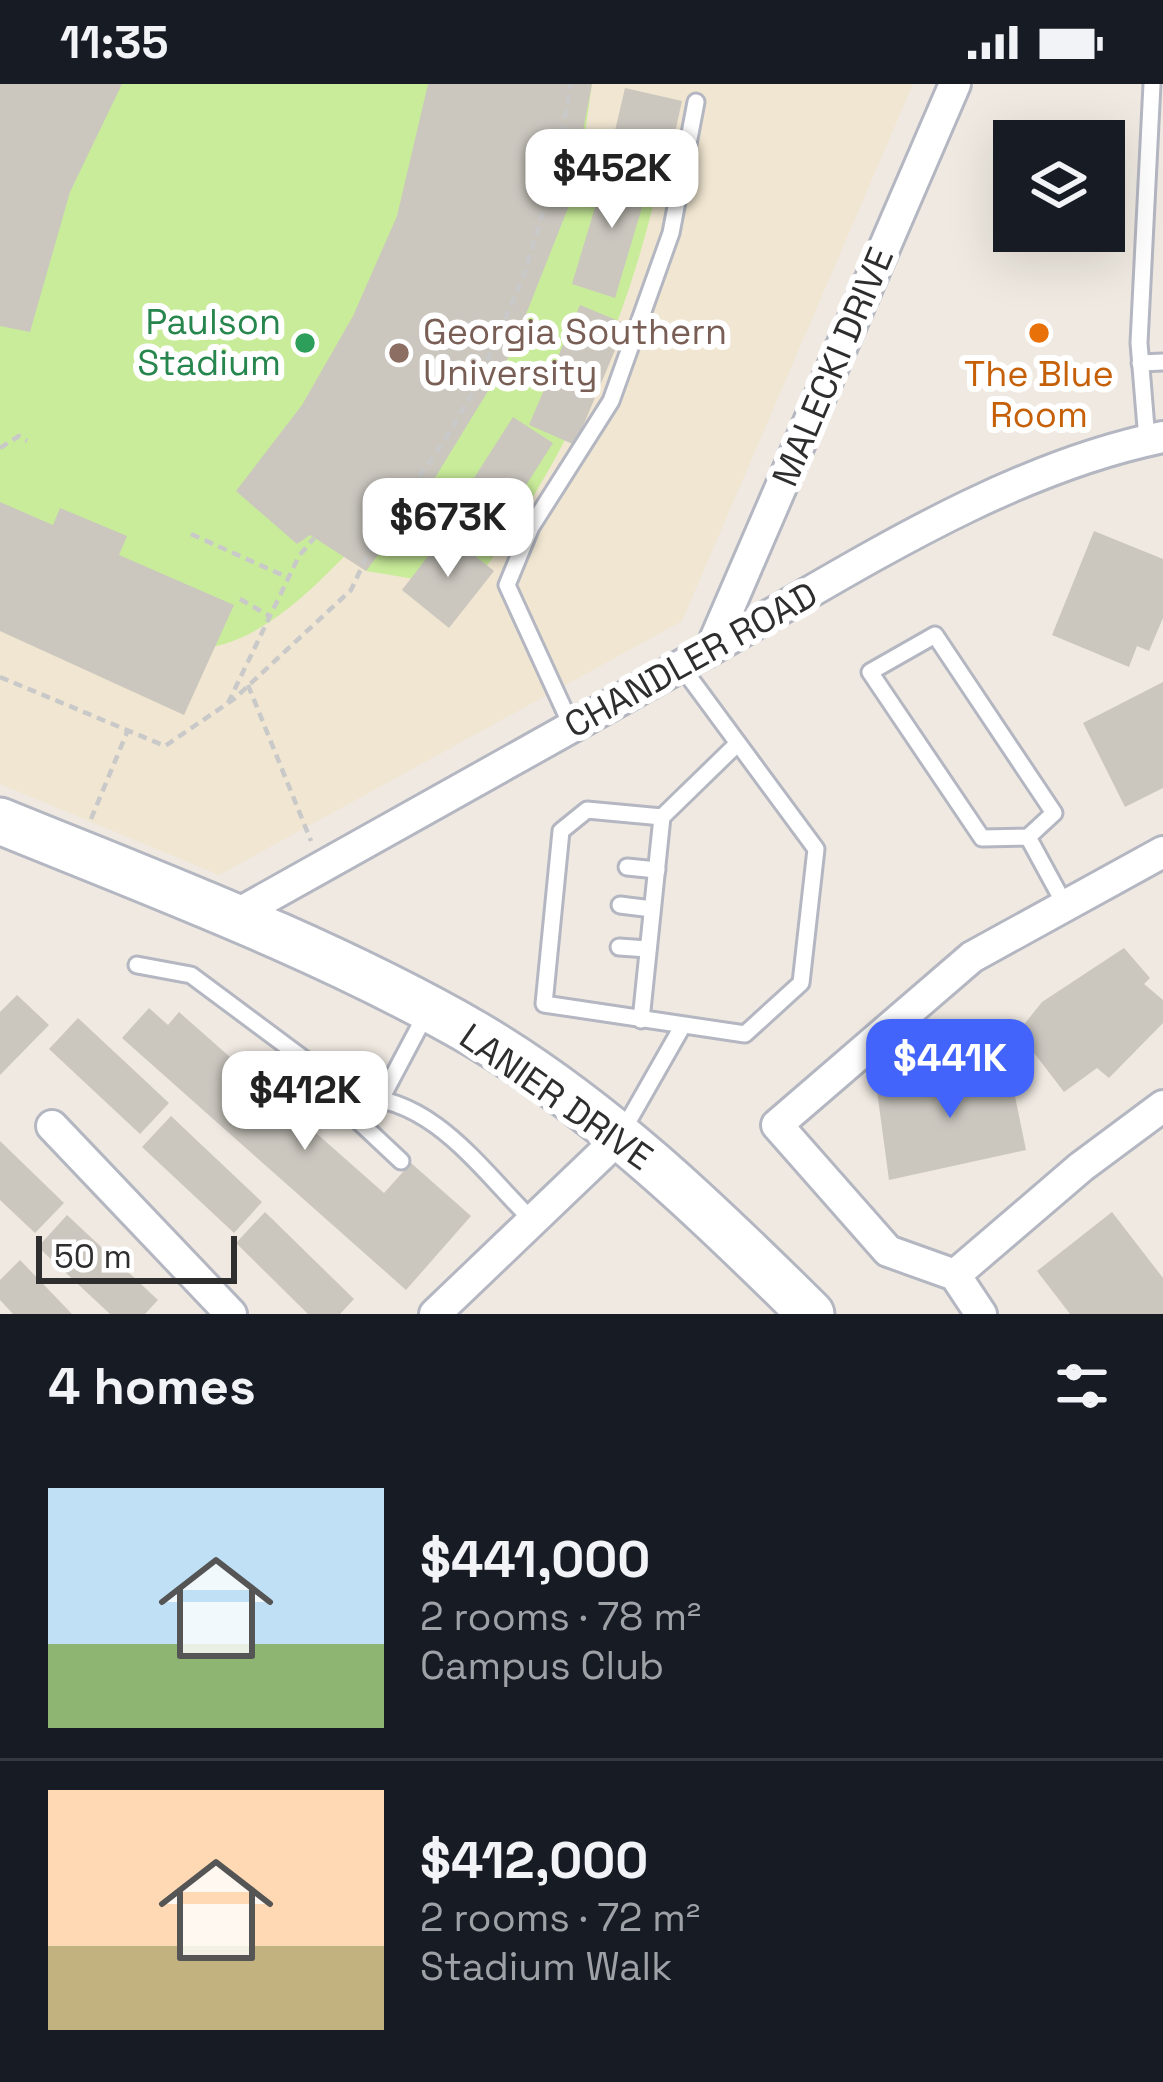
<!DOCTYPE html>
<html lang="en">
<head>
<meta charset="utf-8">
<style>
  :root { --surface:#171b24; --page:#242831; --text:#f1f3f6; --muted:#9ea1a6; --line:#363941; --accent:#4264fb }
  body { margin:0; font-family:"Space Grotesk",sans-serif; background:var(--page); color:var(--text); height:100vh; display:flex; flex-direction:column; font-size:45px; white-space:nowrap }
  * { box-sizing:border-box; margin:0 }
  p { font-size:39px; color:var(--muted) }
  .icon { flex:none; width:66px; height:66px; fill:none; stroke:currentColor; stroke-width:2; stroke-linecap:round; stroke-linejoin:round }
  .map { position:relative; height:1230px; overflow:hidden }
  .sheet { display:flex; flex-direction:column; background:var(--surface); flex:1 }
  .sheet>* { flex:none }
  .tools { position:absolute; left:993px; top:36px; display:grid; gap:24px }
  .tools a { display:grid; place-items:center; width:132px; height:132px; border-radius:0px; background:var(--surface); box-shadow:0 12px 48px #0002; font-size:60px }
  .scale { position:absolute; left:36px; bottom:30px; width:201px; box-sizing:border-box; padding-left:12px; border:6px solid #2e2e2e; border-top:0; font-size:33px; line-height:42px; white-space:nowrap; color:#2e2e2e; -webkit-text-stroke:9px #fff; paint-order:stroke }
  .price { position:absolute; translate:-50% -102px; padding:0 27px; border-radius:24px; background:#fff; color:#222; font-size:39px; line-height:78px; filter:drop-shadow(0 3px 6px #0008) }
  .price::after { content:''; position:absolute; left:50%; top:72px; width:36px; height:27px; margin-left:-18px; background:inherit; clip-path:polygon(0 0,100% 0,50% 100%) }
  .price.active { background:var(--accent); color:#fff }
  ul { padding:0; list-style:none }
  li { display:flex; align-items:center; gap:36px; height:300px; padding:0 48px }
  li+li { border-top:3px solid var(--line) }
  li span { display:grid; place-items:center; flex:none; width:336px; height:240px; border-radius:0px; color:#555 }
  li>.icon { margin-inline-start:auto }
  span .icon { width:144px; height:144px; fill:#fffc; stroke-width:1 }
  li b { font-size:51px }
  h2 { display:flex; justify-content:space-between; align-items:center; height:144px; padding:0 48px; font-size:51px }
  .status { display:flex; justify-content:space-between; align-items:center; height:84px; padding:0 60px; background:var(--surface); direction:ltr }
  .status svg { height:33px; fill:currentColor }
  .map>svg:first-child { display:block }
</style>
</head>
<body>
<div class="status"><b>11:35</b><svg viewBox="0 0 49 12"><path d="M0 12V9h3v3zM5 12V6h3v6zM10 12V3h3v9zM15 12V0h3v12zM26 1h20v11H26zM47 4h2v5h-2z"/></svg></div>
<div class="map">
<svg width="1163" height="1230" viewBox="0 0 1163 1230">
  <rect width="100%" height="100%" fill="#efe9e1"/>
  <polygon fill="#f0e6d1" points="0,0 913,0 682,537 219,791 0,700"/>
  <path fill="#c9ec9a" d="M0,0H592L584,56L665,69C633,227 570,376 470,504L366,487V450C321,496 252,575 180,563C120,554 58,526 0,508Z"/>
  <g fill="#cbc7bf">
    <polygon points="0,0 122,0 70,108 30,248 0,242"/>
    <polygon points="428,0 592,0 568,124 510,271 430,402 366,487 310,451 297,460 236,407 302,321 353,232 397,132"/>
    <polygon points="625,4 682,17 667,85 609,72"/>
    <polygon points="608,80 651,93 615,214 572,200"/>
    <polygon points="580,221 626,240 575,361 529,341"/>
    <polygon points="513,333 553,359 484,467 444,441"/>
    <polygon points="0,418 53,441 60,424 127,452 119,471 234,521 184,631 0,547"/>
    <polygon points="1094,447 1163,475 1163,534 1149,567 1137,562 1129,583 1052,551"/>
    <polygon points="446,449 494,487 449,544 402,506"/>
    <polygon points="1163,598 1163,704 1125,723 1083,639"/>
    <polygon points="1124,864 1150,894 1144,900 1163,916 1163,939 1109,994 1097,984 1064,1008 1018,948 1042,918"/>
    <polygon points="17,911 49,941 0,991 0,928"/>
    <polygon points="149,924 168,941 179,928 384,1109 411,1079 471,1132 406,1206 122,954"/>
    <polygon points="78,934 169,1019 140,1050 49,965"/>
    <polygon points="1008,978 1026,1066 889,1096 877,1007"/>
    <polygon points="171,1032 262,1118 234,1149 142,1063"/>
    <polygon points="0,1057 64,1119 35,1149 0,1116"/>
    <polygon points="265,1128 354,1215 340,1230 308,1230 236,1159"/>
    <polygon points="1112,1128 1163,1194 1163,1230 1070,1230 1037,1187"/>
    <polygon points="67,1131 158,1216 145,1230 110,1230 38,1163"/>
    <polygon points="20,1176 72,1230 13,1230 0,1216 0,1196"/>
  </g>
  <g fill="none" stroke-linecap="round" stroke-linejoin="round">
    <defs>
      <g id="lane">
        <polyline points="1140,279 1163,278"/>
        <polyline points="1147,356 1139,259 1152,0"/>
        <polyline points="681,582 816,765 801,899 745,950 544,920 561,747 587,726 662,733 735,662"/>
        <polyline points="572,643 507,501 531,443 611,317 671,149 696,18"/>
        <polyline points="1028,753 1054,729 935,551 870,588 982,754 1028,753 1065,821"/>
        <polyline points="627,783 657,786"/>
        <polyline points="620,821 652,825"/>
        <polyline points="619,863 648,865"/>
        <path d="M137,881L191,891L355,1013C432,1012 481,1086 532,1136"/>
        <polyline points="641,936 662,733"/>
        <polyline points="355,1013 353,1032 401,1077"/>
        <polyline points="382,1013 426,930"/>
        <polyline points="621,1050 682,943"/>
      </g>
      <g id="street">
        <polyline points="711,565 955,0"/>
        <path d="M234,832C393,744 552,655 711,565C853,485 1002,386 1163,353"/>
        <polyline points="52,1042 231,1230"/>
        <polyline points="955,1191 1081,1083 1163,1022"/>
        <polyline points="435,1230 620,1053"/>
        <polyline points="981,1230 955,1191 888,1167 777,1041 972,873 1163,768"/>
      </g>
      <path id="secondary" d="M0,737C157,801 328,865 475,950C601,1024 708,1128 811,1230"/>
    </defs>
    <use href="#lane" stroke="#b4b7c1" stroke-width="21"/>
    <use href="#street" stroke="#b4b7c1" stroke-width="36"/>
    <use href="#secondary" stroke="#b4b7c1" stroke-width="51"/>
    <g stroke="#c9c9c9" stroke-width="4.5" stroke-dasharray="9 6" stroke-linecap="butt">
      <polyline points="0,364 19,352 27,357"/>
      <polyline points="191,450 289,494"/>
      <polyline points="240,515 271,533"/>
      <polyline points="0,593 165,662 234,615 351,506 375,455 443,359 476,303 524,191 554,90 571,0"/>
      <polyline points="248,601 311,757"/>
      <polyline points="228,619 299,472 314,454"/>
      <polyline points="91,735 128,646"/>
    </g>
    <use href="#lane" stroke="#fff" stroke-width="15"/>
    <use href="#street" stroke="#fff" stroke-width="30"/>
    <use href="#secondary" stroke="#fff" stroke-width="45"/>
  </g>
  <circle fill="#e8710a" stroke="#fff" stroke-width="4.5" cx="1039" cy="249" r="12"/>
  <circle fill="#2e9e5b" stroke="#fff" stroke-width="4.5" cx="305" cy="259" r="12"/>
  <circle fill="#8d6e63" stroke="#fff" stroke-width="4.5" cx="399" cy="269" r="12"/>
  <g text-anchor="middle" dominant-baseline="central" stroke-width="12" stroke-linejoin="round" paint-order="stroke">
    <g font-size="36" fill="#27864d" stroke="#fff" text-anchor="end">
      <text x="281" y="238">Paulson<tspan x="281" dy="41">Stadium</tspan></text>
    </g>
    <g font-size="36" fill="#785e54" stroke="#fff" text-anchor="start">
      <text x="423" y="248">Georgia Southern<tspan x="423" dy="41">University</tspan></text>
    </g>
    <g font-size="36" fill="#2e2e2e" stroke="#fff">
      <text transform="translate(833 283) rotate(-67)">MALECKI DRIVE</text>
      <text transform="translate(691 576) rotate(-29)">CHANDLER ROAD</text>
      <text transform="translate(556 1013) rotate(35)">LANIER DRIVE</text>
    </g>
    <g font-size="36" fill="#c56008" stroke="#fff">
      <text x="1039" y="290">The Blue<tspan x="1039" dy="41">Room</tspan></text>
    </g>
  </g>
</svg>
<div class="tools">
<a><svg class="icon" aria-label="layers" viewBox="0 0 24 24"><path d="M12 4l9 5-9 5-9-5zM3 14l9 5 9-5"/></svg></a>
</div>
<div class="scale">50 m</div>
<b class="price" style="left:612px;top:147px">$452K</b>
<b class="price" style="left:448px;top:496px">$673K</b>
<b class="price active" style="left:950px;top:1037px">$441K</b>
<b class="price" style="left:305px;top:1069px">$412K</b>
</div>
<section class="sheet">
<h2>4 homes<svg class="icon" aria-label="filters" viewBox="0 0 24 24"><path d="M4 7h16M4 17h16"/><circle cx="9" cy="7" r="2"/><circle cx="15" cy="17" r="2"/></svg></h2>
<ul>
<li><span style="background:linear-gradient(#bfe0f5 65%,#8fb573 0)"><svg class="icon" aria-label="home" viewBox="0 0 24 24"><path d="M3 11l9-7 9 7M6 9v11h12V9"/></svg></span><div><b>$441,000</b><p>2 rooms · 78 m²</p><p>Campus Club</p></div></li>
<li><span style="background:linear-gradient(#ffd9b3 65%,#c2b280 0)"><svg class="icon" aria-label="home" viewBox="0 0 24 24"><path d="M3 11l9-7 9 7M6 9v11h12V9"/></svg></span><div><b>$412,000</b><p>2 rooms · 72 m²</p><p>Stadium Walk</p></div></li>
</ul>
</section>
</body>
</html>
